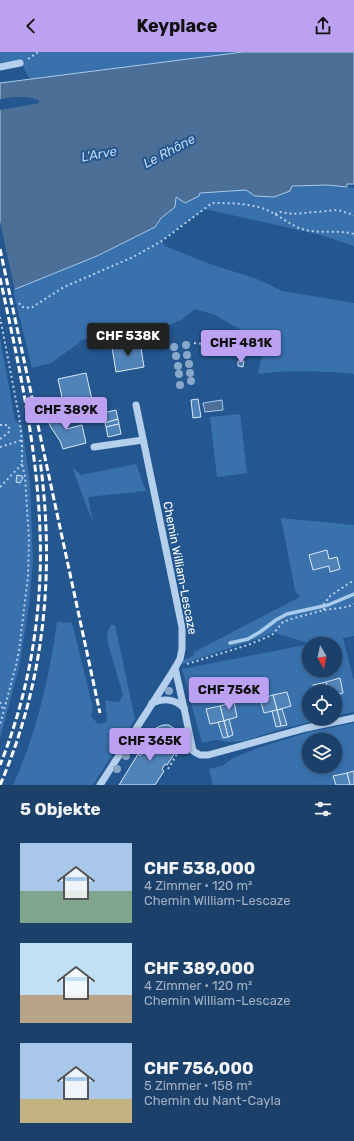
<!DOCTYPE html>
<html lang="de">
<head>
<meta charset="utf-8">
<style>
  :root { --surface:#1b416b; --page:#244871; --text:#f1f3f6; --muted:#a0afc1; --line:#395a7e; --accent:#bca0f2 }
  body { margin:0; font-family:Rubik,sans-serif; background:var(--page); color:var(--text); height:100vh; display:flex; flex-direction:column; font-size:15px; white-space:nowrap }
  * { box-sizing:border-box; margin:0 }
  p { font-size:13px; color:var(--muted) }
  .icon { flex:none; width:22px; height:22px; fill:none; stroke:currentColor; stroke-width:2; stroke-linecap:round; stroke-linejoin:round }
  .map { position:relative; height:733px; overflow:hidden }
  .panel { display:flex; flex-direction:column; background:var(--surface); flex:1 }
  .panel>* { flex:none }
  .needle { width:26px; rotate:171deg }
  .tools { position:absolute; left:302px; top:585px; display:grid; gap:8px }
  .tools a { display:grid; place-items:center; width:40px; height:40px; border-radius:50%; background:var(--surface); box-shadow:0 2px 6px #0003,0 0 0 1px var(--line); font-size:20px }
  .price { position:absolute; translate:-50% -34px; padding:0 9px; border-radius:4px; background:var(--accent); color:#111; font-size:13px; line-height:26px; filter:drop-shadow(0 1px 2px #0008) }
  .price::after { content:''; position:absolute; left:50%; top:24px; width:12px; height:9px; margin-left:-6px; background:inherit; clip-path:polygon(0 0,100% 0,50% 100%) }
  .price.current { background:#222; color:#fff }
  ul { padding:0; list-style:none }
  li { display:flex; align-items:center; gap:12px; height:100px; padding:0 20px }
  li span { display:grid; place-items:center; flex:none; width:112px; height:80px; border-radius:0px; color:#555 }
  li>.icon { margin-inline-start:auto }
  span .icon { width:48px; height:48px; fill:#fffc; stroke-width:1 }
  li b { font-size:17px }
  h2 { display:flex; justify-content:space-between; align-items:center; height:48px; padding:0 20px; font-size:17px }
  header { display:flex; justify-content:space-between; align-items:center; height:52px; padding:0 20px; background:var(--accent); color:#111; font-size:18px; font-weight:700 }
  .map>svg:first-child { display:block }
</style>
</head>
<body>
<header><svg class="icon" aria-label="back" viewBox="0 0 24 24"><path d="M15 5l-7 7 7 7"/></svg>Keyplace<svg class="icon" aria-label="share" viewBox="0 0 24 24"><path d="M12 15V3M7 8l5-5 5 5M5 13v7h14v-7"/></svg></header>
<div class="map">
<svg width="354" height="733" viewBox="0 0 354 733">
  <rect width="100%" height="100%" fill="#24578f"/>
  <g fill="#3871ac" fill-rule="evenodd">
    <polygon points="0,0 243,0 30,27 20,9 0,11"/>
    <path d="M328,133L354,136V194L321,183L205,157L161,189L165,194L210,212L257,227L282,239L354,251V322C322,319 290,318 258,322L264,291L215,263L195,257L181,268L169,273L81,288L79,291L51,311L32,316L13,238L97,204L155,175L161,166L175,155L176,145L200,141L247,138L255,144L274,145L290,139L292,134Z"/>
    <polygon points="0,286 15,368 22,375 30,431 33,508 29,553 20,611 0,687"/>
    <polygon points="240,362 247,421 217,425 210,365"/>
    <polygon points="136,412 146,439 88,445 93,471 72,415 81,423"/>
    <path d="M281,466L354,473V584L343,586L354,629V660L335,664V640H309V666H326L282,677L244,689L229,690L216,688L202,691L182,617L310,592L273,580L260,586L183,612L182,609L194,603V600L300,545L295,538ZM309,592H335V618H309Z"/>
    <path d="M57,570L72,571L93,656L91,664L98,672L107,670L105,648L113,650H119L123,643L107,588L108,578L111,573H115L135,667L93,733H13C37,680 49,627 57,570Z"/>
    <path d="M354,671V733H213L209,717L222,714L233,706L258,696L283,688L309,680ZM309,688H335V714H309Z"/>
  </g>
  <g fill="#4b6f97" stroke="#a9cbec">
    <polygon points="243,0 354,0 354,132 347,132 347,135 328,133 292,134 290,139 274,145 255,144 246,138 200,141 199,144 185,151 176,145 175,155 161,166 155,175 97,204 13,238 0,249 0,31"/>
    <polygon points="222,348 223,358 205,360 203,351"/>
  </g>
  <g fill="#24578f">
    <polygon points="13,45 26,45 39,48 39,51 0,58 0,47"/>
    <polygon points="0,169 15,239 0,251"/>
  </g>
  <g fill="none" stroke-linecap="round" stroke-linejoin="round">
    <polyline stroke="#a9cbec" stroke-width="3.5" points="230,591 248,587 260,580 276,568 287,562 328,553 354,542"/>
  </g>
  <g fill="#5083b8" stroke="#dae9f9">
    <polygon points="140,290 144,315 116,320 112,295"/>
    <polygon points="238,309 244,309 243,315 238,314"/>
    <polygon points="86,321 93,352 65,359 58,327"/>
    <polygon points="198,347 201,365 193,366 191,348"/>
    <polygon points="116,358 118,367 105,371 103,361"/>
    <polygon points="62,359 66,377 82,373 86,391 63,397 60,389 50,374 47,362"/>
    <polygon points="118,367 119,372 106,375 105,371"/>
    <polygon points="119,372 121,382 108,385 106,375"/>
    <polygon points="17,423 22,424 23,426 20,431 16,430"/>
    <polygon points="327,498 329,507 337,505 340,517 330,520 329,514 313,518 309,503"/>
    <polygon points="340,626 343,641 335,643 335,640 329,640 326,630"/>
    <polygon points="326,630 329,640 314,640 313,633"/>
    <polygon points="287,640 291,654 277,658 273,643"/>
    <polygon points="273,643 277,658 264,661 260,647"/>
    <polygon points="335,643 339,659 335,660"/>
    <polygon points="234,650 237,665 224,669 220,654"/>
    <polygon points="220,654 224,669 210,672 206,657"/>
    <polygon points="282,657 287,673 281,674 277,658"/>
    <polygon points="277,658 281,674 276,675 272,659"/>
    <polygon points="229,667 233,683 228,685 224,669"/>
    <polygon points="224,669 228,685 223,686 218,670"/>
    <polygon points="163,673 169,673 176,678 181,689 179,695 152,680 156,676"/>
    <polygon points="152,680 179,695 167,713 165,712 162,717 164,719 155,733 119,733 138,702 140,704 143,698 141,697"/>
    <polygon points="354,719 354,733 350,733 347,721"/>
    <polygon points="347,721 350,733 336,733 333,724"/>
  </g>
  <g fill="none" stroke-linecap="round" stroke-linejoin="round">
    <g stroke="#b5d0ec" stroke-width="2" stroke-dasharray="2 3" stroke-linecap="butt">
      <polyline points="28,7 38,0"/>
      <polyline points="275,162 280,160 293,162 338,158 354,163"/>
      <path d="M19,251L22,255L31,256L64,235L133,205L162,189L212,151C230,151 250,151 267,158C278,163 288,171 299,176C317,183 336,177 354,182"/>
      <polyline points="0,265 19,364 22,388 22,412 25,424 29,488 28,524 19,599 16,613 0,673"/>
      <polyline points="194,291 233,295"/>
      <polyline points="0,373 8,373 10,378 8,381 0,387"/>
      <polyline points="0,395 22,388"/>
      <polyline points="0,435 22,412"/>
      <polyline points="324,558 324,552 330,544 354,528"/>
      <polyline points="187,612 248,593 272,583 283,570 291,567 324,558 347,555 354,552"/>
      <polyline points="0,650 4,659"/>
      <polyline points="168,717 183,692"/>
    </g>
    <g stroke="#b5d0ec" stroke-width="7">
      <polyline points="0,15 20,11"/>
      <polyline points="94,395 143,388"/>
      <polyline points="175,616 184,656"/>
      <path d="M152,651C163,646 175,647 184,656L193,699L200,703H208L306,676L354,666"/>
      <polyline points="100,733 175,616 180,607 182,597 182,575 136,353"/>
    </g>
    <g stroke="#fff" stroke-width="3" stroke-dasharray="7 3" stroke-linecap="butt">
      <polyline points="0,197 100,661"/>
      <path d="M0,226C18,309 37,393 40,479C43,558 30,639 0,713"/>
      <path d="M0,733C45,630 55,518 40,408"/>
    </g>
  </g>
  <g fill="#88a7c9">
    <circle cx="186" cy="293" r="4"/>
    <circle cx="174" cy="295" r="4"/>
    <circle cx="187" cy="303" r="4"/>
    <circle cx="176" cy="304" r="4"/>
    <circle cx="189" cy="312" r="4"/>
    <circle cx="178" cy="314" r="4"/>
    <circle cx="190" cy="321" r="4"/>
    <circle cx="179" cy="322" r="4"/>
    <circle cx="191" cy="329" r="4"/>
    <circle cx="180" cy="333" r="4"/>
    <circle cx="169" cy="639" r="4"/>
    <circle cx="137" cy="686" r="4"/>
    <circle cx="126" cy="704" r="4"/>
    <circle cx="117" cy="717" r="4"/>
  </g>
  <g text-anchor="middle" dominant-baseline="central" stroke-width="4" stroke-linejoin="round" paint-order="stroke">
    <g font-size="12" fill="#fff" stroke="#24578f">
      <text transform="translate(180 516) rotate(79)">Chemin William-Lescaze</text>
    </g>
    <g font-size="13" font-style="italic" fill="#c1d9f3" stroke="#24578f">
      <text transform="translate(169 99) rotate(-28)">Le Rhône</text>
      <text transform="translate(99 102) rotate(-11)">L'Arve</text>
    </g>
  </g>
</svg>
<div class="tools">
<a><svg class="needle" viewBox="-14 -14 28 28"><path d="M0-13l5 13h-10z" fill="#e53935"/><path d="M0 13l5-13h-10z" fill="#a0afc1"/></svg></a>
<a><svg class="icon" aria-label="locate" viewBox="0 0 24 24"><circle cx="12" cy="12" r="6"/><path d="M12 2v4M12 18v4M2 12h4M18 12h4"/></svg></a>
<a><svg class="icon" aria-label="layers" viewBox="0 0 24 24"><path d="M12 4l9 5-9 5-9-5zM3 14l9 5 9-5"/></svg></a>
</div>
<b class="price current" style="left:128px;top:305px">CHF 538K</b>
<b class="price" style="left:241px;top:312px">CHF 481K</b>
<b class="price" style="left:66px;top:379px">CHF 389K</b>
<b class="price" style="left:229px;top:659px">CHF 756K</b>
<b class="price" style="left:150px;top:710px">CHF 365K</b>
</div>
<section class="panel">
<h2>5 Objekte<svg class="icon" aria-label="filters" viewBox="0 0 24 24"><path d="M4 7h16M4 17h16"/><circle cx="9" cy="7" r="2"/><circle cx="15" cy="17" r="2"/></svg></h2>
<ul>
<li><span style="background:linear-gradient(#a9c7e8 60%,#7fa58c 0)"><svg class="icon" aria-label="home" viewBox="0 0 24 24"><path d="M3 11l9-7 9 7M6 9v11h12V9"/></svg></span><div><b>CHF 538,000</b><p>4 Zimmer · 120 m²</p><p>Chemin William-Lescaze</p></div></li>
<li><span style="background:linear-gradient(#bfe0f5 65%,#b9a48a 0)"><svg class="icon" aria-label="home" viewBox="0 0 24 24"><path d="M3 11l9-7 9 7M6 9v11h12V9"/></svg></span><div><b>CHF 389,000</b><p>4 Zimmer · 120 m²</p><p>Chemin William-Lescaze</p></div></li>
<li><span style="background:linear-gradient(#a9c7e8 70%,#c2b280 0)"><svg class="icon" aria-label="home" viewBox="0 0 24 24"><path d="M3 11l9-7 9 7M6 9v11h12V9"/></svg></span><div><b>CHF 756,000</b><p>5 Zimmer · 158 m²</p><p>Chemin du Nant-Cayla</p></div></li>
</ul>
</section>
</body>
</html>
